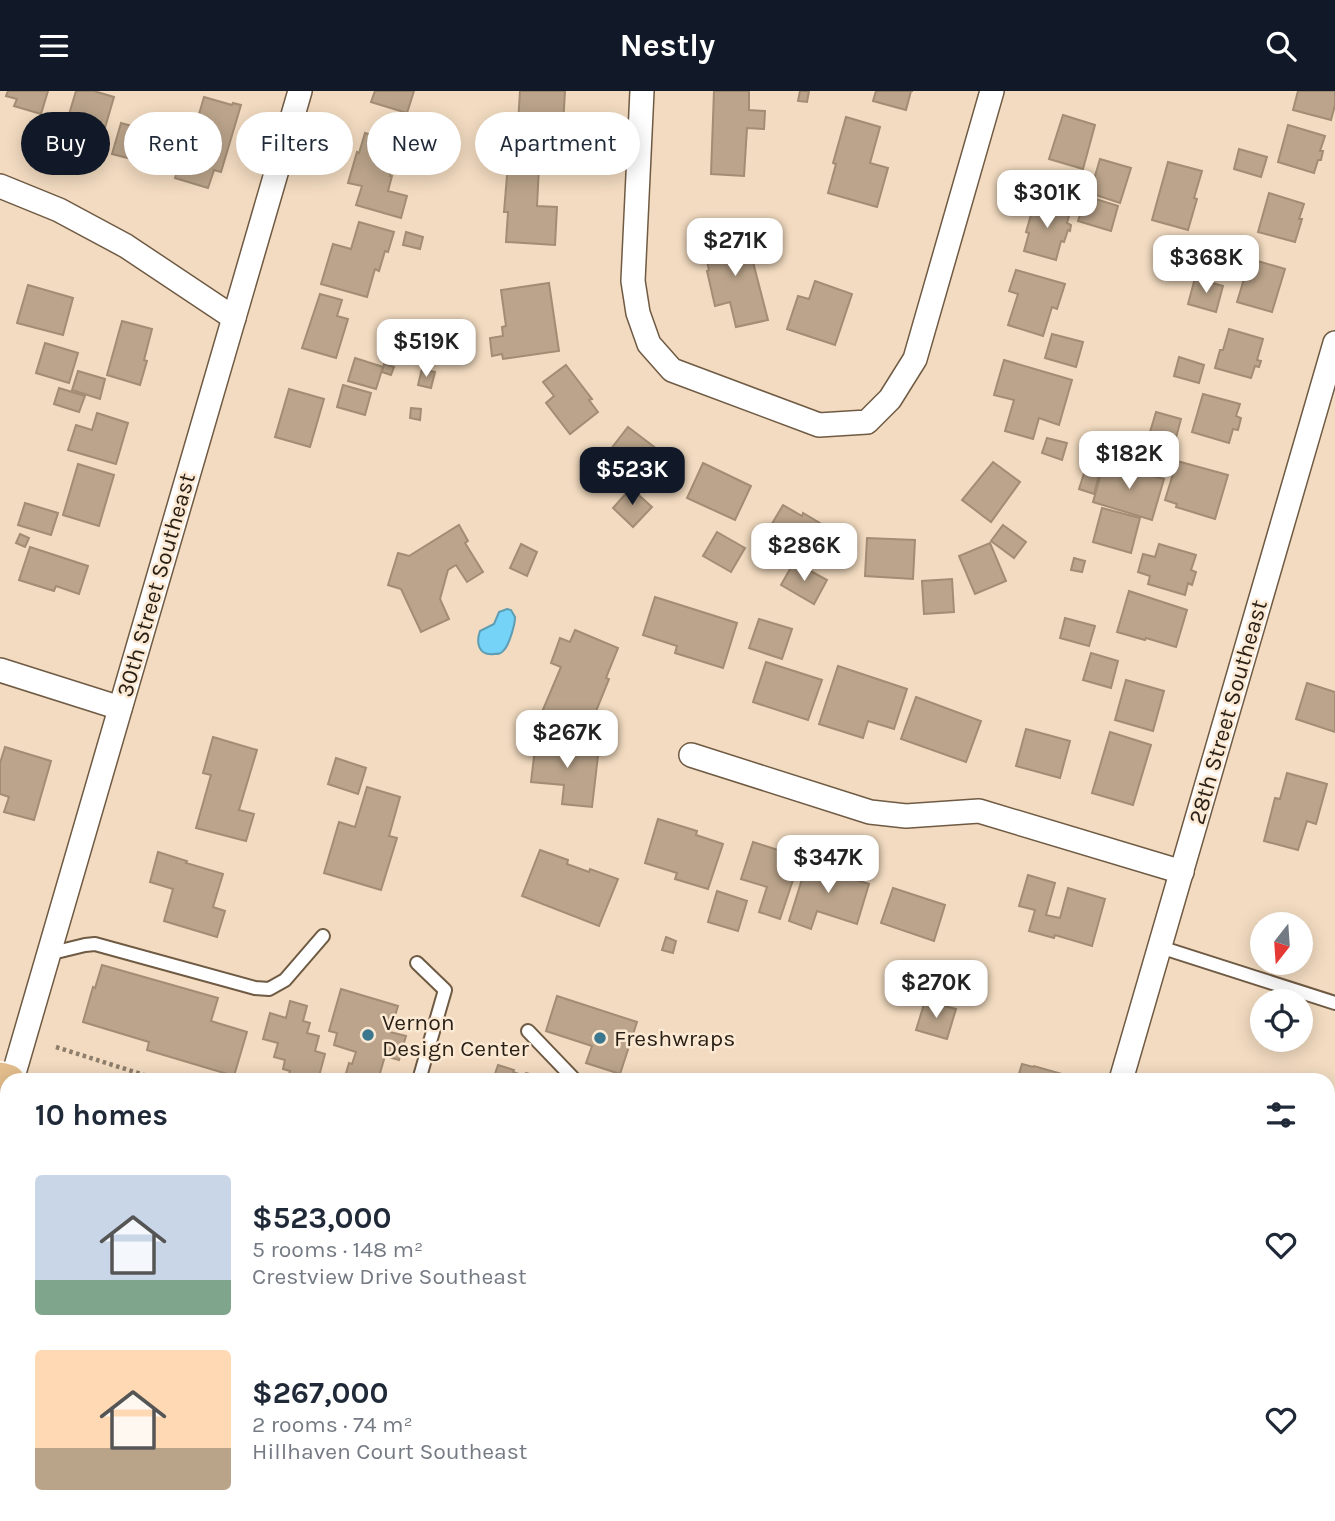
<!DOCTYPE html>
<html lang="en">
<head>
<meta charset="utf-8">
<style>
  :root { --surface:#fff; --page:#f2f2f3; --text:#1f2937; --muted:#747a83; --accent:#111827 }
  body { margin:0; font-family:Karla,sans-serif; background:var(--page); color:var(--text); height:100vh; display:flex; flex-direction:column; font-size:26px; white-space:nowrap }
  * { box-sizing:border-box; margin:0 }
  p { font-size:23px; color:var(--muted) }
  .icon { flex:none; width:38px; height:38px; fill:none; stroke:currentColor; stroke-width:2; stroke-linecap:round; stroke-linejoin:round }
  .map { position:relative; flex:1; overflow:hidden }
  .sheet { position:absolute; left:0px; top:982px; width:1335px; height:450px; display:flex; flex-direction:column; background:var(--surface); border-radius:21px 21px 0 0; box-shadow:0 4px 18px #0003 }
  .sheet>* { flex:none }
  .banner { position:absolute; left:21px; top:21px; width:700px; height:63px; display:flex; gap:14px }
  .needle { width:46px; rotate:197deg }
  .tools { position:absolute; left:1250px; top:821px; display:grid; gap:14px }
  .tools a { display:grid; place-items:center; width:63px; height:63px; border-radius:50%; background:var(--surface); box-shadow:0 4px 18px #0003; font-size:35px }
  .price { position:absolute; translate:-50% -60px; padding:0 16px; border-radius:14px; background:#fff; color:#222; font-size:23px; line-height:46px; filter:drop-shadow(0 2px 4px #0008) }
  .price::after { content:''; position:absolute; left:50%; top:42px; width:21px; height:16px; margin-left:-10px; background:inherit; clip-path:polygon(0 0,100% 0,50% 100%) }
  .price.current { background:var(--accent); color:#fff }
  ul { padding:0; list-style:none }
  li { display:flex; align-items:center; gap:21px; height:175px; padding:0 35px }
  li span { display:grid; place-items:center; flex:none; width:196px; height:140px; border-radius:7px; color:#555 }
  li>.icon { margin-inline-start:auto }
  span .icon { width:84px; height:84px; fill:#fffc; stroke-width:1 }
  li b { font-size:30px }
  h2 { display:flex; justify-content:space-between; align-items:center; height:84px; padding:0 35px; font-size:30px }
  .tag { padding:0 24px; border-radius:32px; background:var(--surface); box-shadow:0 4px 18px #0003; font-size:24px; line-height:63px }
  .tag.current { background:var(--accent); color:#fff }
  header { display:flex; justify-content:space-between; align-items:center; height:91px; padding:0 35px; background:var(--accent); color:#fff; font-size:32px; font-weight:700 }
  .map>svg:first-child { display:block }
</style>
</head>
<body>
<header><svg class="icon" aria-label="menu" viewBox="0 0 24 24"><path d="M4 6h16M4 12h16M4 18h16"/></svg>Nestly<svg class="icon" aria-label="search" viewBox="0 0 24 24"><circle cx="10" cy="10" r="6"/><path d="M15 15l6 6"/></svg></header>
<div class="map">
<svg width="1335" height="1430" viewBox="0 0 1335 1430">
  <rect width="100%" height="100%" fill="#f2dbc0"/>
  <polygon fill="#e1b581" points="342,1424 367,1425 387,1430 340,1430"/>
  <path fill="#75d3f7" stroke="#5e9db3" stroke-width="2" d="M507,518L511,519L515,526C515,534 509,554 504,559C501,563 498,563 494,563C478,565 476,551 480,540L494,533L499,521Z"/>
  <g fill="#bba48b" stroke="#a28c73" stroke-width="2">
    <polygon points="8,0 48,0 41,23 14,15 17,8 6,5"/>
    <polygon points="76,0 94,0 114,6 102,47 76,39 77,33 67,30"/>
    <polygon points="375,0 414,0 407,22 371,11"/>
    <polygon points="520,0 565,0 562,52 517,49"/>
    <polygon points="714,0 749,0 749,19 765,20 764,38 747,37 744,85 711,83"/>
    <polygon points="800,0 809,0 807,11 798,10"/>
    <polygon points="876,0 913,0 911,0 906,19 873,10"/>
    <polygon points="1298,0 1335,0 1335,14 1331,29 1293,19"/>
    <polygon points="204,6 232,14 233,12 241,14 221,81 214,79 208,97 175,87 188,42 195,44 199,31 197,30"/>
    <polygon points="1063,24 1095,34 1083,78 1049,68"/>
    <polygon points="846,26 880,36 870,72 888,77 877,116 828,102 836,73 833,72"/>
    <polygon points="121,32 168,45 159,75 112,63"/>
    <polygon points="1288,34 1325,45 1320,60 1323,60 1321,69 1318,69 1314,82 1278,71"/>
    <polygon points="365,42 399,52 390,85 392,85 388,100 407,105 401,127 356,114 362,95 348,92 357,61 359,62"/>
    <polygon points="1239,58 1267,66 1261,86 1234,78"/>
    <polygon points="1100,68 1131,77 1120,112 1090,102"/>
    <polygon points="1168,71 1202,80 1194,107 1197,108 1188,139 1152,129"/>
    <polygon points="508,73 539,76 537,115 557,116 555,154 506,151 508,121 504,121"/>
    <polygon points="1269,102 1304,113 1299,128 1302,128 1295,151 1258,141"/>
    <polygon points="1086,105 1118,115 1111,140 1078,130"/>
    <polygon points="1035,110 1070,121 1067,132 1071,134 1070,140 1068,139 1064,151 1061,150 1056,169 1024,160 1029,142 1026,141"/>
    <polygon points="359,131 394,141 388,161 385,160 379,180 375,178 367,206 321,193 333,153 351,158"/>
    <polygon points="745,140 768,229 736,236 730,211 715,215 707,180 709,179 702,150"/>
    <polygon points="406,141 423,146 420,158 403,154"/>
    <polygon points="1234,163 1285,178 1272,221 1237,211 1244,188 1228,184"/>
    <polygon points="1016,179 1065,193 1057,218 1052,216 1043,245 1008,234 1018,203 1009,200"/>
    <polygon points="1195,187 1223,195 1216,221 1188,213"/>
    <polygon points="815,190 852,203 835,254 787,238 798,205 809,208"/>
    <polygon points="549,192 559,260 503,268 502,263 492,265 490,247 503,245 502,236 506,235 501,199"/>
    <polygon points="28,194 73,207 63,244 17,232"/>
    <polygon points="320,203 342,209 337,225 348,228 336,267 302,257"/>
    <polygon points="122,230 152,238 144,269 147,270 140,294 107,284"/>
    <polygon points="1229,238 1263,248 1257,269 1261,270 1259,276 1255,275 1251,287 1215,277 1220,259 1223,259"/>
    <polygon points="1052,243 1083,251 1076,276 1045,267"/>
    <polygon points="45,252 78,262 69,292 36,282"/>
    <polygon points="1179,266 1204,274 1199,292 1174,285"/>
    <polygon points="355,267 383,276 376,298 348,290"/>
    <polygon points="1004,269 1072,289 1059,334 1039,327 1033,348 1005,340 1014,309 994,304"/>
    <polygon points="384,273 394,276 391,284 382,281"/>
    <polygon points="566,274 592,308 589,309 598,321 570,343 546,312 554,305 543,291"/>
    <polygon points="422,278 435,281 431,297 418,294"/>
    <polygon points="78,280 105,288 100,308 72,299"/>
    <polygon points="343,294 371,302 365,324 337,316"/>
    <polygon points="59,297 85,305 79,321 54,313"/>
    <polygon points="289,298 324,308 310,356 275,346"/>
    <polygon points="1203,303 1240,313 1236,325 1241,327 1238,339 1233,338 1229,352 1192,341"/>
    <polygon points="411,317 421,318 420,329 410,327"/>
    <polygon points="1156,321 1181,328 1173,358 1147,351"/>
    <polygon points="97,322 128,332 116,373 68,359 76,334 92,339"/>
    <polygon points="628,336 670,368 648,395 607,363"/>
    <polygon points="1047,347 1067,352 1062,369 1042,362"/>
    <polygon points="1177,370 1228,384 1215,428 1176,416 1177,413 1165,409"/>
    <polygon points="993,371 1020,391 991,431 962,409"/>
    <polygon points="703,372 751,395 735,429 687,407"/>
    <polygon points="1104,372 1164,388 1152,429 1093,411"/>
    <polygon points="78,373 114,384 99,435 63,424"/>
    <polygon points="1086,376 1100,380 1094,403 1079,398"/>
    <polygon points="631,397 652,416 633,436 613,417"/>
    <polygon points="25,412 58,422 51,444 18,434"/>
    <polygon points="783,414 802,425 803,422 825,435 807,466 766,443"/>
    <polygon points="1102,417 1140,427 1131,462 1093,451"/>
    <polygon points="459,434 468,450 465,452 483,481 467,491 456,474 448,479 440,508 449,528 421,541 401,498 388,494 398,462 409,465"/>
    <polygon points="1003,434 1026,451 1014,467 991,450"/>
    <polygon points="717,441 745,457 731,481 703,465"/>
    <polygon points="20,443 29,447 25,456 16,452"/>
    <polygon points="867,447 915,449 913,488 865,485"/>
    <polygon points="990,452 1006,490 975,503 959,465"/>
    <polygon points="521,453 537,461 527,485 510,477"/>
    <polygon points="1159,453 1196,464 1191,479 1196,481 1192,494 1188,492 1185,504 1148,493 1150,485 1138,481 1143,463 1155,466"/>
    <polygon points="30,456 88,475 79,503 56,495 54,500 19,489"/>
    <polygon points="1074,467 1085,470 1082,481 1071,479"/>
    <polygon points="794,471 827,489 814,513 781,494"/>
    <polygon points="952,488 954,521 924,523 922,490"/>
    <polygon points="1129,500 1187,519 1176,556 1146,547 1145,549 1117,541"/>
    <polygon points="655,506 737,532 723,577 675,562 677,555 643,544"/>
    <polygon points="1065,527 1095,535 1089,555 1060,547"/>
    <polygon points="759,528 792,538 782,568 749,557"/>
    <polygon points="575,539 618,557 606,587 609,588 588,640 542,621 561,576 551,572 560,547 570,551"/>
    <polygon points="1091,562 1118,570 1111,597 1083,589"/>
    <polygon points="766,571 822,589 808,629 753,611"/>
    <polygon points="838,575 907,598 894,638 868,630 863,647 819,633"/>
    <polygon points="1126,589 1164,600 1153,640 1115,629"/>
    <polygon points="1307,592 1335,601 1335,641 1296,628"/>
    <polygon points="916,606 981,630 966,671 901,648"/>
    <polygon points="1026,638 1070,650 1060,687 1016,675"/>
    <polygon points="1110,641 1151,654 1133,714 1092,702"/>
    <polygon points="213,646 257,659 239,719 254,723 246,750 196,737 211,684 203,682"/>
    <polygon points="536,649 599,656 592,716 562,713 564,694 531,691"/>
    <polygon points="5,656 51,670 34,729 4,721 9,706 0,703 0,672"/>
    <polygon points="336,667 366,677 358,703 328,693"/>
    <polygon points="1287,682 1327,693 1316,733 1307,730 1298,759 1264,750 1275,707 1280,708"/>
    <polygon points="367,696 400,706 389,745 397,747 381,799 324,782 339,731 355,736"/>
    <polygon points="658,728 697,740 696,744 723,753 708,798 675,788 677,782 645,772"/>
    <polygon points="753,751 778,759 778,761 800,768 780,828 759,821 767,796 741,788"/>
    <polygon points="540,759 568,769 567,773 589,781 590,778 618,788 599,835 522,805"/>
    <polygon points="158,761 187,770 186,772 223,783 213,816 225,820 217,846 164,830 173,798 150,791"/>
    <polygon points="808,769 847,781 846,786 869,793 857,833 817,820 811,838 789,830"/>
    <polygon points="1028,784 1055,792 1046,824 1060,827 1068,797 1105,808 1092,855 1055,844 1054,847 1029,840 1035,819 1019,815"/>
    <polygon points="893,797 945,814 934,850 881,832"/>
    <polygon points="717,800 747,810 738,840 708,831"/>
    <polygon points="666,846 676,850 673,862 662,859"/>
    <polygon points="102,874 218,907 211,930 247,941 234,985 147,959 149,951 83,931 93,896 95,897"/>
    <polygon points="341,898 398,915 390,941 406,945 399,969 385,965 378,989 379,989 344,989 349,972 352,973 356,961 334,954 337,942 329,940"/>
    <polygon points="557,905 637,931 620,983 586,972 592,955 546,940"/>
    <polygon points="290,910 307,915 303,930 310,932 307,942 319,945 315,960 325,963 318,989 304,985 303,989 287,989 290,980 283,978 285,969 274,966 278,952 263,948 270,922 286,927"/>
    <polygon points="925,910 956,918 947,948 916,939"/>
    <polygon points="1022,973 1033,976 1034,975 1069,985 1068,989 1017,989"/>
    <polygon points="498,974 514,979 513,981 525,985 526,982 537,985 536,989 493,989"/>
    <polygon points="4,1076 7,1077 7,1121 4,1120 6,1114 0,1112 0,1089"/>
    <polygon points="0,1279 7,1281 7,1315 0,1313"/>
    <polygon points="0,1362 7,1364 3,1384 0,1383"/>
    <polygon points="7,1391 7,1424 32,1424 30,1430 0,1430 0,1415"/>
    <polygon points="174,1424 212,1424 211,1430 179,1430 173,1428"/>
  </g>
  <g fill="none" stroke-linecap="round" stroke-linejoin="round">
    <defs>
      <g id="service">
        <polyline points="1160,856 1335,912"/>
        <polyline points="48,863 85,854 95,853 255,897 269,898 285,889 323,845"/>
        <polyline points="417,872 445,899 419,989"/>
        <polyline points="528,940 575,989"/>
        <polyline points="0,1058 7,1060"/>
        <polyline points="0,1127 7,1130"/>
        <polyline points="1328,1190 1335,1168"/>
        <polyline points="1328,1287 1335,1289"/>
        <polyline points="536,1430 538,1424"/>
        <polyline points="1255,1430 1256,1424"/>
      </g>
      <g id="minor">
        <polyline points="642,0 633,190 638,222 649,253 672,279 819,334 867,331 890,308 915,268 992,0"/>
        <polyline points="0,95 59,119 126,155 234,227"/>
        <polyline points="0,579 120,617"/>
        <polyline points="691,664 870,721 906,725 979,720 1182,781"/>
        <polyline points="12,989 300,0"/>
        <polyline points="1121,989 1335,252"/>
        <polyline points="104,1430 106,1424"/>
      </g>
      <g id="primary">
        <polyline points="0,990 7,992"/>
        <polyline points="1328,1417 1335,1419"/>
      </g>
    </defs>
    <use href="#service" stroke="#6f5a43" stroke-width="16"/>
    <use href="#minor" stroke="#6f5a43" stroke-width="26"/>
    <use href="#primary" stroke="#fff" stroke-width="40"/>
    <g stroke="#8d7d6a" stroke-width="4.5" stroke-dasharray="3.5 3.5" stroke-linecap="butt">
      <polyline points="56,956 160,989"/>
      <polyline points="1328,1362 1335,1364"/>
      <polyline points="1195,1424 1213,1430"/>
    </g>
    <use href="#service" stroke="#fff" stroke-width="12"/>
    <use href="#minor" stroke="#fff" stroke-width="23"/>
    <use href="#primary" stroke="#e4be8d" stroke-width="37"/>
  </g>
  <g fill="#3b778e" stroke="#fce9d3" stroke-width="2.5">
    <circle cx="368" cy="944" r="7"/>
    <circle cx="600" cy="947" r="7"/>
  </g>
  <g text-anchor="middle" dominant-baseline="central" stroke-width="5" stroke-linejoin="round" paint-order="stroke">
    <g font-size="23" fill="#281f15" stroke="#fce9d3">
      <text transform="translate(156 494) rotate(-74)">30th Street Southeast</text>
      <text transform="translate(1228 621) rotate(-74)">28th Street Southeast</text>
    </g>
    <g font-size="23" fill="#281f15" stroke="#fce9d3" text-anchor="start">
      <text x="382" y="931">Vernon<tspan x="382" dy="26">Design Center</tspan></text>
      <text x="614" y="947">Freshwraps</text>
    </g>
  </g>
</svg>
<div class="tools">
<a><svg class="needle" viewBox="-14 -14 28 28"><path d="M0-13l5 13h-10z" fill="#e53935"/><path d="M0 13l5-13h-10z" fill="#747a83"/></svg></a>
<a><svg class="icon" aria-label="locate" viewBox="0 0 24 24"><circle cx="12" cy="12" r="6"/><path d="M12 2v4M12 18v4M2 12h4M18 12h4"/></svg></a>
</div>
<b class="price" style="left:1047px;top:139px">$301K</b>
<b class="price" style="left:735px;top:187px">$271K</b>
<b class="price" style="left:1206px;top:204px">$368K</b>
<b class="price" style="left:426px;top:288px">$519K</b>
<b class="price" style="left:1129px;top:400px">$182K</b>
<b class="price current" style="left:632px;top:416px">$523K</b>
<b class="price" style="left:804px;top:492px">$286K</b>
<b class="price" style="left:567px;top:679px">$267K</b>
<b class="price" style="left:828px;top:804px">$347K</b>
<b class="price" style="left:936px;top:929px">$270K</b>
<div class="banner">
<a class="tag current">Buy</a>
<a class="tag">Rent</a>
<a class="tag">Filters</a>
<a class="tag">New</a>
<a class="tag">Apartment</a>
</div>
<section class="sheet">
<h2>10 homes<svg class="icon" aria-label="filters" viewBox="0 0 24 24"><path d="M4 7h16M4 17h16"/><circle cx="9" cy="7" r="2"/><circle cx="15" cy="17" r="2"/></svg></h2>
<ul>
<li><span style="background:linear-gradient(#c9d6e8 75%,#7fa58c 0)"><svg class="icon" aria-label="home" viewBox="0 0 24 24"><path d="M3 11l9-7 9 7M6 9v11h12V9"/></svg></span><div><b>$523,000</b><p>5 rooms · 148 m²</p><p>Crestview Drive Southeast</p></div><svg class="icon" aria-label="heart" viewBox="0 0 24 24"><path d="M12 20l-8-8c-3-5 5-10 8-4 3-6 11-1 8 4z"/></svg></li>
<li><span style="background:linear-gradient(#ffd9b3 70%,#b9a48a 0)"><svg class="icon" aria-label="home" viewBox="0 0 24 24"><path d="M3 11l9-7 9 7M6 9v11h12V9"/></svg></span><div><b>$267,000</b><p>2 rooms · 74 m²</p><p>Hillhaven Court Southeast</p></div><svg class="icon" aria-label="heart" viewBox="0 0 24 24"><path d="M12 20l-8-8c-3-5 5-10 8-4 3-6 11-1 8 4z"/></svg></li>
</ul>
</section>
</div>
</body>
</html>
